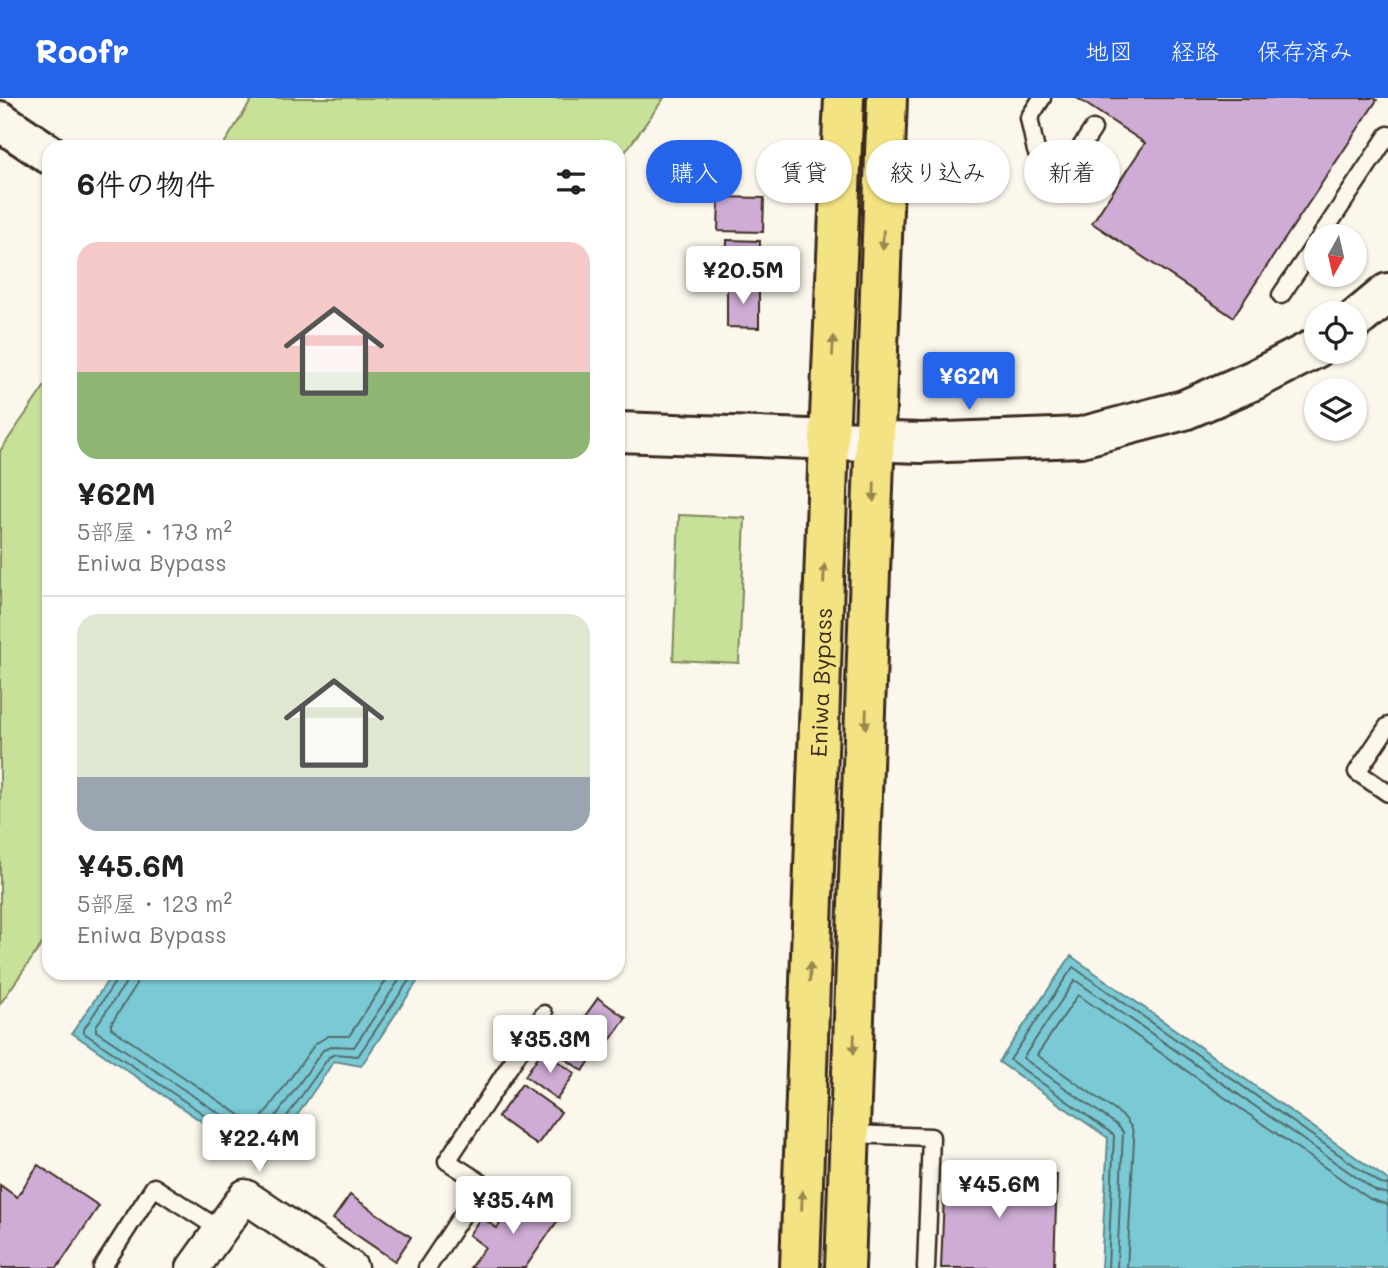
<!DOCTYPE html>
<html lang="ja">
<head>
<meta charset="utf-8">
<style>
  :root { --surface:#fff; --page:#f6f6f6; --text:#222; --muted:#767676; --line:#e0e0e0; --accent:#2563eb }
  body { margin:0; font-family:Mali,"Klee One",sans-serif; background:var(--page); color:var(--text); height:100vh; display:flex; flex-direction:column; font-size:26px; white-space:nowrap }
  * { box-sizing:border-box; margin:0 }
  p { font-size:23px; color:var(--muted) }
  .icon { flex:none; width:38px; height:38px; fill:none; stroke:currentColor; stroke-width:2; stroke-linecap:round; stroke-linejoin:round }
  .map { position:relative; flex:1; overflow:hidden }
  .panel { position:absolute; left:42px; top:42px; width:583px; height:840px; display:flex; flex-direction:column; background:var(--surface); border-radius:21px; box-shadow:0 2px 5px #0004 }
  .panel>* { flex:none }
  .top-card { position:absolute; left:646px; top:42px; width:637px; height:63px; display:flex; gap:14px }
  .needle { width:46px; rotate:188deg }
  .buttons { position:absolute; left:1304px; top:126px; display:grid; gap:14px }
  .buttons a { display:grid; place-items:center; width:63px; height:63px; border-radius:50%; background:var(--surface); box-shadow:0 2px 5px #0004; font-size:35px }
  .price { position:absolute; translate:-50% -60px; padding:0 16px; border-radius:7px; background:#fff; color:#222; font-size:23px; line-height:46px; filter:drop-shadow(0 2px 4px #0008) }
  .price::after { content:''; position:absolute; left:50%; top:42px; width:21px; height:16px; margin-left:-10px; background:inherit; clip-path:polygon(0 0,100% 0,50% 100%) }
  .price.current { background:var(--accent); color:#fff }
  ul { padding:0; list-style:none }
  li { display:grid; align-content:center; gap:14px; height:371px; padding:0 35px }
  li+li { border-top:2px solid var(--line) }
  li span { display:grid; place-items:center; height:217px; border-radius:21px; color:#555 }
  li>.icon { margin-inline-start:auto }
  span .icon { width:126px; height:126px; fill:#fffc; stroke-width:1 }
  li b { font-size:30px }
  h2 { display:flex; justify-content:space-between; align-items:center; height:84px; padding:0 35px; font-size:30px }
  .chip { padding:0 24px; border-radius:32px; background:var(--surface); box-shadow:0 2px 5px #0004; font-size:24px; line-height:63px }
  .chip.current { background:var(--accent); color:#fff }
  header { display:flex; align-items:center; gap:42px; box-sizing:border-box; height:98px; padding:0 35px; background:var(--accent); color:#fff }
  header strong { font-size:33px }
  nav { display:flex; gap:38px; margin-inline-start:auto; font-size:24px }
  .map>svg:first-child { display:block }
</style>
</head>
<body>
<header>
<strong>Roofr</strong>
<nav><a>地図</a><a>経路</a><a>保存済み</a></nav>
</header>
<div class="map">
<svg width="1388" height="1170" viewBox="0 0 1388 1170">
  <rect width="100%" height="100%" fill="#fbf7ec"/>
  <filter id="ink" filterUnits="userSpaceOnUse"><feTurbulence type="fractalNoise" baseFrequency=".0143" numOctaves="2"/><feDisplacementMap in="SourceGraphic" scale="14" xChannelSelector="R" yChannelSelector="G"/><feConvolveMatrix kernelMatrix="1 2 1 2 8 2 1 2 1" color-interpolation-filters="sRGB"/></filter>
  <g filter="url(#ink)">
    <g fill="#c7e298" stroke="#81865b" stroke-width="2">
      <polygon points="253,0 664,0 618,64 618,49 222,49"/>
      <polygon points="49,282 49,836 0,906 0,353"/>
      <polygon points="679,417 745,420 739,565 673,562"/>
    </g>
    <g fill="#7acad6" stroke="#618a8c" stroke-width="2">
      <polygon points="1071,858 1388,1082 1388,1170 1101,1170 1108,1040 999,964"/>
      <polygon points="113,875 423,875 361,968 334,963 264,1066 72,935"/>
    </g>
    <g fill="none" stroke-linecap="round" stroke-linejoin="round">
      <g stroke="#546a68" stroke-width="2">
        <polyline points="118,875 117,881 84,931 84,935 261,1055 329,959 335,956 358,958 414,875"/>
        <polyline points="127,875 125,886 96,928 96,933 259,1042 323,952 334,948 354,949 404,875"/>
        <polyline points="138,875 135,889 111,926 111,930 256,1028 315,946 328,938 349,938 391,875"/>
        <polyline points="1108,1170 1114,1037 1010,962 1073,869 1381,1086 1388,1087"/>
        <polyline points="1117,1170 1123,1034 1117,1027 1023,960 1075,882 1376,1093 1388,1096"/>
        <polyline points="1127,1170 1134,1042 1132,1030 1124,1019 1037,957 1078,897 1370,1101 1388,1107"/>
      </g>
    </g>
    <g fill="#cfacd5" stroke="#3b2a1e" stroke-width="2">
      <polygon points="1077,0 1374,0 1377,2 1233,219 1092,125 1145,45"/>
      <polygon points="719,99 764,100 763,134 718,133"/>
      <polygon points="727,142 760,143 759,177 726,176"/>
      <polygon points="727,186 759,186 759,230 727,229"/>
      <polygon points="598,900 626,920 605,949 577,929"/>
      <polygon points="561,924 593,946 587,953 556,931"/>
      <polygon points="557,942 589,964 583,973 551,951"/>
      <polygon points="542,953 575,975 557,1001 525,978"/>
      <polygon points="522,986 561,1014 537,1047 498,1019"/>
      <polygon points="38,1067 99,1108 57,1170 0,1170 0,1087 17,1099"/>
      <polygon points="945,1072 1057,1077 1054,1170 941,1170"/>
      <polygon points="521,1096 558,1122 525,1170 470,1170 485,1149 469,1137 481,1119 497,1130"/>
      <polygon points="350,1097 411,1139 395,1163 333,1121"/>
    </g>
    <g fill="none" stroke-linecap="round" stroke-linejoin="round">
      <defs>
        <g id="lane">
          <polyline points="1042,0 1029,20 1036,53 1065,73 1093,31"/>
          <polyline points="1321,138 1388,37"/>
          <polyline points="1281,197 1316,145"/>
          <polyline points="1388,628 1357,674 1388,695"/>
          <polyline points="851,1036 931,1039 926,1170"/>
          <polyline points="102,1170 154,1089 219,1131"/>
          <polyline points="427,1170 483,1086 447,1063 544,916"/>
        </g>
        <polyline id="street" points="193,1170 245,1098 351,1170"/>
        <g id="secondary">
          <polyline points="0,23 49,56"/>
          <polyline points="1354,223 1388,195"/>
          <polyline points="618,334 921,345 1081,339 1184,312 1254,282 1316,250"/>
        </g>
        <g id="highway">
          <path id="s1" d="M800,1170L829,341L844,0"/>
          <polyline points="845,1170 887,0"/>
        </g>
      </defs>
      <use href="#lane" stroke="#3b2a1e" stroke-width="21"/>
      <use href="#street" stroke="#3b2a1e" stroke-width="37"/>
      <use href="#secondary" stroke="#3b2a1e" stroke-width="44"/>
      <use href="#highway" stroke="#3b2a1e" stroke-width="44"/>
      <use href="#lane" stroke="#fbf7ec" stroke-width="16"/>
      <use href="#street" stroke="#fbf7ec" stroke-width="32"/>
      <use href="#secondary" stroke="#fbf7ec" stroke-width="38"/>
      <use href="#highway" stroke="#f4e382" stroke-width="38"/>
    </g>
    <defs><path id="oneway-solid" d="M-6-.8H1V-3.2L6.5 0L1 3.2V.8H-6Z" transform="scale(1.75)"/></defs>
    <g fill="#988650">
      <use href="#oneway-solid" transform="translate(883 142) rotate(92)"/>
      <use href="#oneway-solid" transform="translate(833 248) rotate(-87)"/>
      <use href="#oneway-solid" transform="translate(874 394) rotate(92)"/>
      <use href="#oneway-solid" transform="translate(824 476) rotate(-88)"/>
      <use href="#oneway-solid" transform="translate(866 621) rotate(92)"/>
      <use href="#oneway-solid" transform="translate(810 874) rotate(-88)"/>
      <use href="#oneway-solid" transform="translate(854 946) rotate(92)"/>
      <use href="#oneway-solid" transform="translate(802 1102) rotate(-88)"/>
    </g>
  </g>
  <g text-anchor="middle" dominant-baseline="central" stroke-width="5" stroke-linejoin="round" paint-order="stroke">
    <g font-size="23" fill="#3b2a1e" stroke="#fbf7ec">
      <text stroke="none"><textPath href="#s1" startOffset="586">Eniwa Bypass</textPath></text>
    </g>
  </g>
</svg>
<div class="buttons">
<a><svg class="needle" viewBox="-14 -14 28 28"><path d="M0-13l5 13h-10z" fill="#e53935"/><path d="M0 13l5-13h-10z" fill="#767676"/></svg></a>
<a><svg class="icon" aria-label="locate" viewBox="0 0 24 24"><circle cx="12" cy="12" r="6"/><path d="M12 2v4M12 18v4M2 12h4M18 12h4"/></svg></a>
<a><svg class="icon" aria-label="layers" viewBox="0 0 24 24"><path d="M12 4l9 5-9 5-9-5zM3 14l9 5 9-5"/></svg></a>
</div>
<b class="price" style="left:743px;top:208px">¥20.5M</b>
<b class="price current" style="left:969px;top:314px">¥62M</b>
<b class="price" style="left:550px;top:977px">¥35.3M</b>
<b class="price" style="left:259px;top:1076px">¥22.4M</b>
<b class="price" style="left:999px;top:1122px">¥45.6M</b>
<b class="price" style="left:513px;top:1138px">¥35.4M</b>
<div class="top-card">
<a class="chip current">購入</a>
<a class="chip">賃貸</a>
<a class="chip">絞り込み</a>
<a class="chip">新着</a>
</div>
<section class="panel">
<h2>6件の物件<svg class="icon" aria-label="filters" viewBox="0 0 24 24"><path d="M4 7h16M4 17h16"/><circle cx="9" cy="7" r="2"/><circle cx="15" cy="17" r="2"/></svg></h2>
<ul>
<li><span style="background:linear-gradient(#f6c9c9 60%,#8fb573 0)"><svg class="icon" aria-label="home" viewBox="0 0 24 24"><path d="M3 11l9-7 9 7M6 9v11h12V9"/></svg></span><div><b>¥62M</b><p>5部屋 · 173 m²</p><p>Eniwa Bypass</p></div></li>
<li><span style="background:linear-gradient(#dfe7d0 75%,#9aa5b1 0)"><svg class="icon" aria-label="home" viewBox="0 0 24 24"><path d="M3 11l9-7 9 7M6 9v11h12V9"/></svg></span><div><b>¥45.6M</b><p>5部屋 · 123 m²</p><p>Eniwa Bypass</p></div></li>
</ul>
</section>
</div>
</body>
</html>
